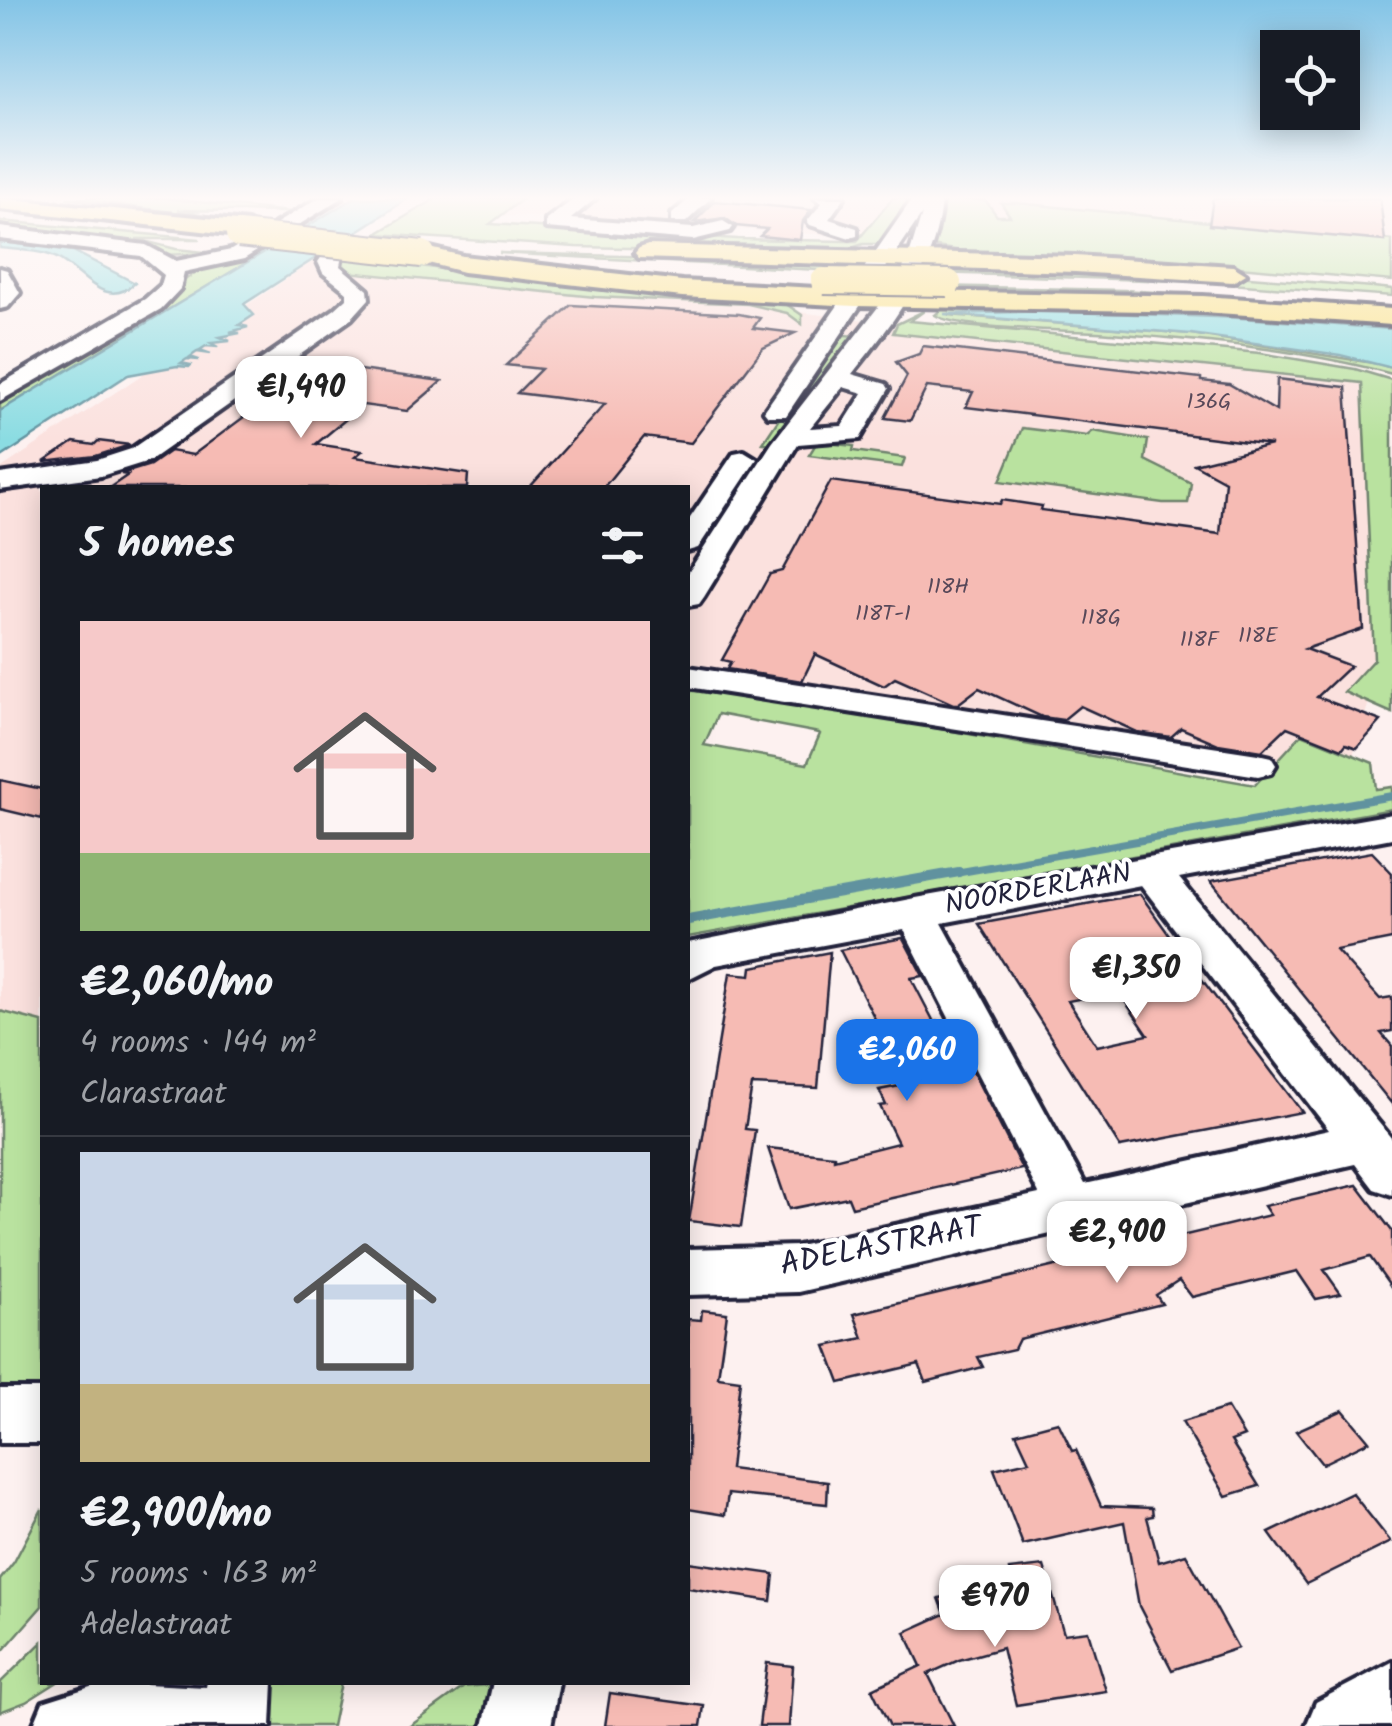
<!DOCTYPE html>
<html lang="en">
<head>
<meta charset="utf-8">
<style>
  :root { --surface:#171b24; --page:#20242c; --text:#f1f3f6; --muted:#9ea1a6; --line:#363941; --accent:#1a73e8 }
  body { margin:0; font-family:Kalam,sans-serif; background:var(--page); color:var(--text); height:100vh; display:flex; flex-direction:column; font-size:38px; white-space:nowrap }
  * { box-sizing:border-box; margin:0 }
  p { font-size:32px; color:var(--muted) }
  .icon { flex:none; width:55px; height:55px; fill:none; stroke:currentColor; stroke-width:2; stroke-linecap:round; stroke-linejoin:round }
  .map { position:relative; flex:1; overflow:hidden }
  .drawer { position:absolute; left:40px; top:485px; width:650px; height:1200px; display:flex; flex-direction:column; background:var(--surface); border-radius:0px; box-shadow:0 5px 25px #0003 }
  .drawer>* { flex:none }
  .buttons { position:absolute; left:1260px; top:30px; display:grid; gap:20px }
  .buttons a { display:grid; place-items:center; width:100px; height:100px; border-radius:0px; background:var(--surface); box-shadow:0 5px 25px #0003; font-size:50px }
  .price { position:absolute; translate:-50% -85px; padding:0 22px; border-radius:20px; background:#fff; color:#222; font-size:32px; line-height:65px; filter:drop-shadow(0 2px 5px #0008) }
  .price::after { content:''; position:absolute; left:50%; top:60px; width:30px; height:22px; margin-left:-15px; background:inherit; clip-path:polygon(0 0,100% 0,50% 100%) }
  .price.on { background:var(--accent); color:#fff }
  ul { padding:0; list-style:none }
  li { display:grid; align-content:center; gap:20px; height:530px; padding:0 40px }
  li+li { border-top:2px solid var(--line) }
  li span { display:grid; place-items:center; height:310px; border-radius:0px; color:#555 }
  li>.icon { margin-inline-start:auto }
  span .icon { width:180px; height:180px; fill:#fffc; stroke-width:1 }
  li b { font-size:42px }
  h2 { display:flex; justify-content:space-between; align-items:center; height:120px; padding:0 40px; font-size:42px }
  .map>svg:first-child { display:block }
</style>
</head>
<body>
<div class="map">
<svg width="1392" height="1726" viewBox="0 0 1392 1726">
  <rect width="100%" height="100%" fill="#fdf1f0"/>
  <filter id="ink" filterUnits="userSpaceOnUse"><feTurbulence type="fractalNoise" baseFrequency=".01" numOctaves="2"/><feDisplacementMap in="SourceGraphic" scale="20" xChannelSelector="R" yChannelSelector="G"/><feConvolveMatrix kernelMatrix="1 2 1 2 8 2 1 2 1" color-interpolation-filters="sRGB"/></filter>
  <g filter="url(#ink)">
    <g fill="#fbe1de">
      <polygon points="485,198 1392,198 1392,269 464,213"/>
      <polygon points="324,254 1372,382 1392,625 1345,782 688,681 688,488 42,488 42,1024 0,1013 0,469"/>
    </g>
    <g fill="#b9e29f" stroke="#6e826d" stroke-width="2.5" fill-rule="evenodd">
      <polygon points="66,198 164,198 290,212 178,210 232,220"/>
      <polygon points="437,198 524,198 490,224 738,239 847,241 857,241 893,198 911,198 879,244 863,244 840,252 576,247 376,234"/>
      <polygon points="940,198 986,201 997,216 1010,216 1001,203 1017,203 1392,240 1392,281 1228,266 960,251 931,246"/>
      <polygon points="0,221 200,239 136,239 176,249 214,253 161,255 0,229"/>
      <polygon points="271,248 0,411 0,400 175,293 182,282 199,270"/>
      <polygon points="499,253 832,261 837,271"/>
      <polygon points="341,256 598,289 770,301 786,304 802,315 802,324 787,313 748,304 595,297 337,271"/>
      <polygon points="946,266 1176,271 1373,287 1392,289 1392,296 1204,282 940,273"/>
      <polygon points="932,286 1124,290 1392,307 1392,314 943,295"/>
      <path d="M965,307L1226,313L1392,324V329L1241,318L1054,311L948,315L1191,334L1379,364L1392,368V374C1301,349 1205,341 1110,333C1076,330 957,330 935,315L941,310Z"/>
      <polygon points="924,311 910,321 1260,353 1355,369 1392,380 1392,713 1344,692 1374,659 1362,383 893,333 897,324"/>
      <polygon points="835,334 855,336 775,444 763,443"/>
      <polygon points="1022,428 1087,436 1093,431 1148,440 1145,460 1191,483 1188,503 1163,503 1000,481"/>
      <polygon points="817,442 854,446 853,451 905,458 902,467 809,455"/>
      <path d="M688,684L1255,785L1302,734L1373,763L1376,789L1392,787V809L688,937ZM718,714L819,733L820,734L807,764L704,745Z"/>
      <polygon points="0,1011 42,1022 42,1390 0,1398"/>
      <polygon points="42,1509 42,1606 0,1654 0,1580 14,1562"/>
      <polygon points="42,1642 42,1682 56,1683 26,1702 0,1712 1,1682"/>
      <polygon points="256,1683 341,1683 332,1726 253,1726"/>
      <polygon points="511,1683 501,1726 410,1726 464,1687"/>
    </g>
    <g fill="#8bdce2" stroke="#61929f" stroke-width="2.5">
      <polygon points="354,198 409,198 244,304 254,315 239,325 248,327 230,332 240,333 220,337 230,341 211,343 218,347 206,346 200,350 211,354 197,352 190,357 199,360 187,359 181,363 191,365 189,367 177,366 128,375 0,458 0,411"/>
      <path d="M0,242L73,251L135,283C103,312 81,268 55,257C38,250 18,250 0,248Z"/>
      <polygon points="1054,311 1241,318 1392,329 1392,368 1340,355 1191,334 944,314"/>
    </g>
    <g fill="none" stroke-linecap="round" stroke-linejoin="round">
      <polyline stroke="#61929f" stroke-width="8" points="944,875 1392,796"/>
      <polyline stroke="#61929f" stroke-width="10" points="688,920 959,872"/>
    </g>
    <g fill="#f6bbb4" stroke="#22223b" stroke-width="2.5" fill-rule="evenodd">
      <polygon points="1213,198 1380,198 1385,241 1209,225"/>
      <polygon points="715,201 781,207 811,210 803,221 800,240 760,236 767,229 736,226 725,218 694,222"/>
      <polygon points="571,305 739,314 760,318 753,328 795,333 763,348 691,443 644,437 603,488 529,488 605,404 517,393 541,369 506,365"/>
      <polygon points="923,346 1201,378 1201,381 1229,384 1276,411 1277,379 1346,387 1363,629 1305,649 1350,666 1317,697 1381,721 1357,748 1346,744 1342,749 1287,727 1262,751 1218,744 1181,728 1171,737 1137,732 1080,706 1063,720 1042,717 979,688 958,704 953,704 895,678 884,686 815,654 802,681 727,669 731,662 722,660 770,574 782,571 831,481 1000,504 1002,500 1042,506 1041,510 1220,534 1225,481 1194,464 1271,445 966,407 973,392 927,387 910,421 885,418 907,376 896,362 919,354"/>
      <polygon points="315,364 442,381 407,411 363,405 316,444 362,451 355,457 468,474 467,488 109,488 128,475 121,474 150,465 170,451 193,455"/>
      <polygon points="98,441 130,445 96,456 44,462 74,442 94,445"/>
      <polygon points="0,780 42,789 42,819 0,809"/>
      <polygon points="1372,852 1392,873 1392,939 1336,950 1380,999 1392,997 1392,1031 1381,1033 1392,1046 1392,1104 1211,881"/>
      <path d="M1140,894L1182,953L1302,1112L1120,1147L979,924ZM1118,991L1148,1035L1097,1046L1068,1001Z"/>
      <polygon points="903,938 923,976 911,978 934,1022 947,1021 1022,1169 852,1207 848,1197 789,1209 768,1148 834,1155 834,1159 898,1143 880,1106 886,1105 879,1090 915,1083 884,1022 877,1023 840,950"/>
      <polygon points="830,952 818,1088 752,1085 745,1129 755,1130 741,1227 689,1221 730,973 751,975 752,967"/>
      <polygon points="1357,1185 1392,1231 1392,1288 1370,1257 1324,1270 1341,1294 1316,1299 1297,1271 1192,1297 1179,1280 1156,1295 1162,1304 1019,1339 1014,1349 978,1357 983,1367 926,1382 919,1364 840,1383 826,1346 863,1338 854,1314 1270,1215 1264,1206"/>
      <polygon points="702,1310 727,1313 718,1377 740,1380 730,1469 828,1482 827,1504 728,1494 725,1515 688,1509 688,1319 701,1320"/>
      <polygon points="1227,1408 1244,1436 1231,1441 1259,1486 1226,1496 1182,1422"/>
      <polygon points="1343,1410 1369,1441 1322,1464 1296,1431"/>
      <polygon points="1058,1422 1072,1451 1076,1450 1101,1506 1152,1508 1153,1516 1147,1517 1159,1562 1186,1554 1238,1648 1172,1670 1139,1606 1124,1522 1023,1545 994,1469 1029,1461 1016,1433"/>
      <polygon points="1352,1493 1391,1542 1306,1584 1269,1533"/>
      <polygon points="688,1562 774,1574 771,1601 688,1588"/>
      <polygon points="1044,1566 1064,1634 1088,1631 1106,1691 1016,1705 1002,1648 959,1660 928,1674 954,1726 890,1726 872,1689 921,1666 905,1632 945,1614 939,1598 1012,1586 1009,1570"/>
      <polygon points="767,1663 793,1666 789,1726 759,1726"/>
      <polygon points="610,1693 704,1706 701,1726 605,1726"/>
    </g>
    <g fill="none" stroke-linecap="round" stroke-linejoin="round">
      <defs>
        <g id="minor">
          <polygon points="319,198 342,198 244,259 184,272 180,289 161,309 0,401 0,384 145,299 161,285 164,275 141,256 0,239 0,227 146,245 176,261 231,250"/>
          <polygon points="575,198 596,198 571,219 693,228 723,221 733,227 730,231 693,240 546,228 546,220"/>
          <polygon points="690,198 711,198 686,222 672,222 672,214"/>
          <polygon points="815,198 844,198 829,219 857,228 857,236 850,238 810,225 807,221 822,203"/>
          <path d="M913,198H941C938,266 893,323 852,374L886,384L889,389L860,439L798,444L704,597L699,604L688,606V573L772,443L889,293L908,259L922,214L786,416H768L764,411ZM843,387L863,393L842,426L810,428Z"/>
          <polygon points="332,250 342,256 340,266 368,290 369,299 351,319 149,461 101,476 0,490 0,474 97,460 131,449 335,309 347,298 347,292 323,273 318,262 325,252"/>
          <polygon points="0,268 7,270 20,293 8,307 0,309"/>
          <polygon points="744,451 757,459 698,548 688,551 688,521 734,453"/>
          <polygon points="688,667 1258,754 1271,757 1276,765 1271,773 1258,776 688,687"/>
          <path d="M1392,814V838L1179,878L1392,1139V1195L1374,1189L1355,1164L798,1292L688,1295V1249L798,1246L1039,1194L904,930L716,965L688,979V943L915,898ZM1141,885L1329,1130L1085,1184L942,923Z"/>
          <rect x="0" y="1389" width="42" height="54"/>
          <polygon points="1392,1662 1392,1726 1306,1726 1316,1702"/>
          <polygon points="106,1682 206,1687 207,1682 273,1682 271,1726 33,1726 43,1702"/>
          <polygon points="493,1682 559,1682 551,1726 483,1726"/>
        </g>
        <g id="major">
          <polygon points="0,198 248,222 260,229 248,236 0,209"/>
          <polygon points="648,245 1075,256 1233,266 1246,274 1233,282 1075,272 639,258 635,253 639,248"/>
          <polygon points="422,246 463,256 682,281 855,290 1203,296 1392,309 1392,325 1203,312 855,306 682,297 463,272 413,259 409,254"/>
        </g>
      </defs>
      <use href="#minor" stroke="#22223b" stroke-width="8"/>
      <use href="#major" stroke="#22223b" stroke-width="8"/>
      <use href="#minor" fill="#fff" fill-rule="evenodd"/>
      <use href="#major" fill="#f9e181" fill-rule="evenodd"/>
      <defs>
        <g id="major-bridge">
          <polyline points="239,234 422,254"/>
          <polyline points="824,281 948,283"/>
        </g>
      </defs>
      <use href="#major-bridge" stroke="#22223b" stroke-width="30" stroke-linecap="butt"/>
      <use href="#major-bridge" stroke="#f9e181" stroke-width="26"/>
    </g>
  </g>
  <linearGradient id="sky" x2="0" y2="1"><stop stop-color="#83c4e6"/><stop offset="0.45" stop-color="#fef9f8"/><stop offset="1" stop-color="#fef9f8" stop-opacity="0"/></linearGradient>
  <rect width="1392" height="440" fill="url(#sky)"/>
  <g text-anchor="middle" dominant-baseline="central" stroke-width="8" stroke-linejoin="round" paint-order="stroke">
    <g font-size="22" fill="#574859">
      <text x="1209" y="402">136G</text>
      <text x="948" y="587">118H</text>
      <text x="883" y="614">118T-1</text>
      <text x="1101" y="618">118G</text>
      <text x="1258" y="636">118E</text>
      <text x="1199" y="640">118F</text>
    </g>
    <g font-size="28" fill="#22223b" stroke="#fff">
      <text transform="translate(1038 890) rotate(-10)">NOORDERLAAN</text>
    </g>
    <g font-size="32" fill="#22223b" stroke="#fff">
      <text transform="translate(881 1247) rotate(-11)">ADELASTRAAT</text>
    </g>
  </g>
</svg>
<div class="buttons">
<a><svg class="icon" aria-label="locate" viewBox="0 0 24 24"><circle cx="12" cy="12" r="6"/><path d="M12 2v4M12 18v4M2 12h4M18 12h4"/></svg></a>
</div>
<b class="price" style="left:301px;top:441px">€1,490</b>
<b class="price" style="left:1136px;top:1022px">€1,350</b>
<b class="price on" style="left:907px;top:1104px">€2,060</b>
<b class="price" style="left:1117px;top:1286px">€2,900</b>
<b class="price" style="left:995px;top:1650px">€970</b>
<section class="drawer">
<h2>5 homes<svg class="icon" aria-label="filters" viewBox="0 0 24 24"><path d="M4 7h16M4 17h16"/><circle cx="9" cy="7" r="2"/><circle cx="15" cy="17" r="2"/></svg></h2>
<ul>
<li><span style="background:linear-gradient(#f6c9c9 75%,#8fb573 0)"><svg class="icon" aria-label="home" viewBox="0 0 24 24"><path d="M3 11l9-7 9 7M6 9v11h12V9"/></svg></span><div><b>€2,060/mo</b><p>4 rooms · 144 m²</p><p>Clarastraat</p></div></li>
<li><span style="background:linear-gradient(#c9d6e8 75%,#c2b280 0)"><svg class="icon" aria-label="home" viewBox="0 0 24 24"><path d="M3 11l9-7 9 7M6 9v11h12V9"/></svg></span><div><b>€2,900/mo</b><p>5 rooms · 163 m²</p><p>Adelastraat</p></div></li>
</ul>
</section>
</div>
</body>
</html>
